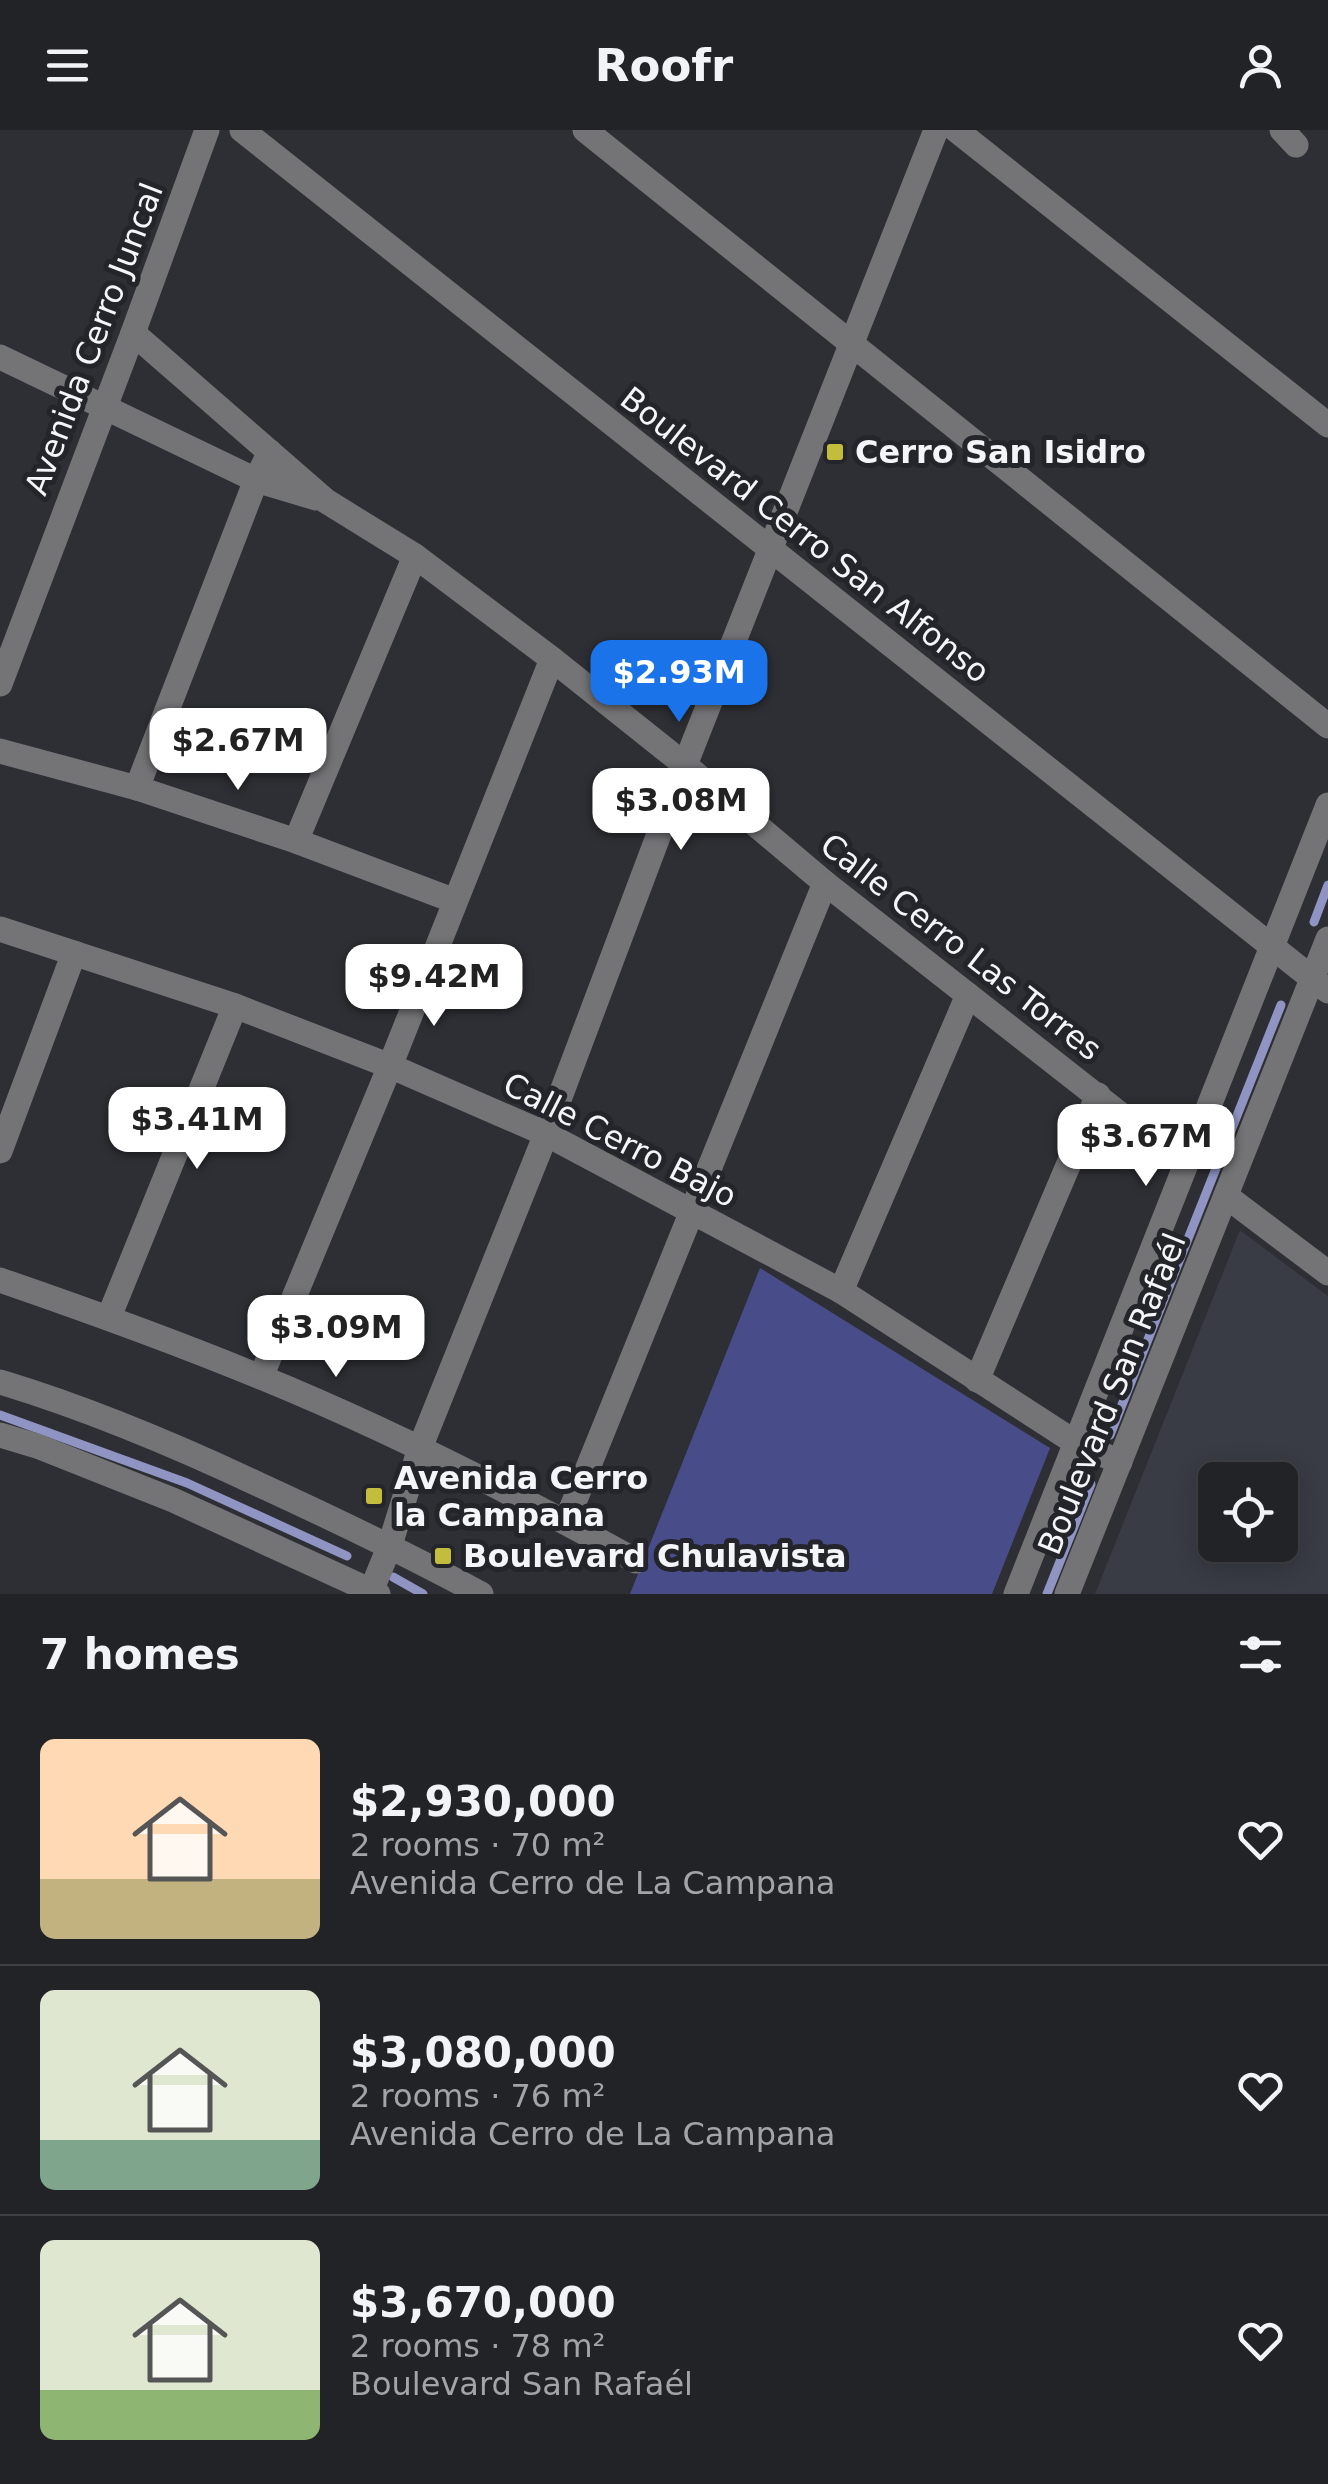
<!DOCTYPE html>
<html lang="en">
<head>
<meta charset="utf-8">
<style>
  :root { --surface:#222327; --page:#2a2b2f; --text:#f1f3f6; --muted:#a2a4a7; --line:#3f4044; --accent:#1a73e8 }
  body { margin:0; font-family:"DejaVu Sans",sans-serif; background:var(--page); color:var(--text); height:100vh; display:flex; flex-direction:column; font-size:38px; white-space:nowrap }
  * { box-sizing:border-box; margin:0 }
  p { font-size:32px; color:var(--muted) }
  .icon { flex:none; width:55px; height:55px; fill:none; stroke:currentColor; stroke-width:2; stroke-linecap:round; stroke-linejoin:round }
  .map { position:relative; height:1464px; overflow:hidden }
  .side { display:flex; flex-direction:column; background:var(--surface); flex:1 }
  .side>* { flex:none }
  .fabs { position:absolute; left:1198px; top:1332px; display:grid; gap:20px }
  .fabs a { display:grid; place-items:center; width:100px; height:100px; border-radius:15px; background:var(--surface); box-shadow:0 5px 25px #0003,0 0 0 2px var(--line); font-size:50px }
  .price { position:absolute; translate:-50% -85px; padding:0 22px; border-radius:20px; background:#fff; color:#222; font-size:32px; line-height:65px; filter:drop-shadow(0 2px 5px #0008) }
  .price::after { content:''; position:absolute; left:50%; top:60px; width:30px; height:22px; margin-left:-15px; background:inherit; clip-path:polygon(0 0,100% 0,50% 100%) }
  .price.on { background:var(--accent); color:#fff }
  ul { padding:0; list-style:none }
  li { display:flex; align-items:center; gap:30px; height:250px; padding:0 40px }
  li+li { border-top:2px solid var(--line) }
  li span { display:grid; place-items:center; flex:none; width:280px; height:200px; border-radius:15px; color:#555 }
  li>.icon { margin-inline-start:auto }
  span .icon { width:120px; height:120px; fill:#fffc; stroke-width:1 }
  li b { font-size:42px }
  h2 { display:flex; justify-content:space-between; align-items:center; height:120px; padding:0 40px; font-size:42px }
  header { display:flex; justify-content:space-between; align-items:center; height:130px; padding:0 40px; background:var(--surface); font-size:45px; font-weight:700 }
  .map>svg:first-child { display:block }
</style>
</head>
<body>
<header><svg class="icon" aria-label="menu" viewBox="0 0 24 24"><path d="M4 6h16M4 12h16M4 18h16"/></svg>Roofr<svg class="icon" aria-label="person" viewBox="0 0 24 24"><circle cx="12" cy="8" r="4"/><path d="M4 21q1-7 8-7t8 7"/></svg></header>
<div class="map">
<svg width="1328" height="1464" viewBox="0 0 1328 1464">
  <rect width="100%" height="100%" fill="#2e2f34"/>
  <path fill="#393b45" fill-rule="evenodd" d="M1240,1100L1328,1166V1464H1095ZM1215,1350H1280V1415H1215Z"/>
  <polygon fill="#484d8a" points="760,1138 1050,1318 992,1464 630,1464"/>
  <g fill="none" stroke-linecap="round" stroke-linejoin="round">
    <g stroke="#8f94c3" stroke-width="9">
      <polyline points="1314,792 1328,755"/>
      <polyline points="0,1285 187,1353 347,1426"/>
      <polyline points="1110,1305 1281,875"/>
      <polyline points="393,1447 423,1464"/>
      <polyline points="1047,1464 1091,1354"/>
    </g>
    <g stroke="#747477" stroke-width="25">
      <polyline points="242,0 1328,861"/>
      <polyline points="585,0 1328,596"/>
      <polyline points="956,0 1328,295"/>
      <polyline points="1282,0 1296,15"/>
      <polyline points="133,203 326,371 415,426 552,529 685,635 825,753 1185,1035"/>
      <polyline points="0,227 256,350 316,368"/>
      <polyline points="0,554 133,203 207,0"/>
      <polyline points="0,621 137,658 296,711 455,771"/>
      <polyline points="137,658 256,350 270,322"/>
      <polyline points="296,711 415,426"/>
      <polyline points="0,799 235,876 390,936 546,1004 841,1161 1076,1313 1120,1332"/>
      <polyline points="0,1021 74,823"/>
      <polyline points="1226,1066 1328,1143"/>
      <path d="M0,1150C87,1180 173,1211 258,1246C388,1299 514,1363 636,1431"/>
      <polyline points="841,1161 968,865"/>
      <polyline points="109,1187 235,876"/>
      <polyline points="261,1247 390,936 552,529"/>
      <polyline points="977,1250 1098,965"/>
      <path d="M0,1252C90,1279 177,1316 262,1356C336,1390 409,1425 481,1464"/>
      <polyline points="0,1305 37,1316 173,1370 378,1464"/>
      <polyline points="566,1392 825,753"/>
      <polyline points="370,1464 390,1415 420,1318 546,1004 685,635 936,0"/>
      <polyline points="1016,1464 1328,675"/>
      <polyline points="1067,1464 1328,809"/>
    </g>
  </g>
  <g fill="#c3bd3e" stroke="#24252a" stroke-width="4">
    <rect x="825" y="312" width="20" height="20" rx="5"/>
    <rect x="364" y="1356" width="20" height="20" rx="5"/>
    <rect x="433" y="1416" width="20" height="20" rx="5"/>
  </g>
  <g text-anchor="middle" dominant-baseline="central" stroke-width="10" stroke-linejoin="round" paint-order="stroke">
    <g font-size="32" fill="#f4f5f8" stroke="#24252a">
      <text transform="translate(94 209) rotate(-69)">Avenida Cerro Juncal</text>
      <text transform="translate(805 405) rotate(38)">Boulevard Cerro San Alfonso</text>
      <text transform="translate(961 817) rotate(38)">Calle Cerro Las Torres</text>
      <text transform="translate(620 1010) rotate(27)">Calle Cerro Bajo</text>
      <text transform="translate(1112 1264) rotate(-68)">Boulevard San Rafaél</text>
    </g>
    <g font-size="32" font-weight="bold" fill="#f4f5f8" stroke="#24252a" text-anchor="start">
      <text x="855" y="322">Cerro San Isidro</text>
      <text x="394" y="1348">Avenida Cerro<tspan x="394" dy="37">la Campana</tspan></text>
      <text x="463" y="1426">Boulevard Chulavista</text>
    </g>
  </g>
</svg>
<div class="fabs">
<a><svg class="icon" aria-label="locate" viewBox="0 0 24 24"><circle cx="12" cy="12" r="6"/><path d="M12 2v4M12 18v4M2 12h4M18 12h4"/></svg></a>
</div>
<b class="price on" style="left:679px;top:595px">$2.93M</b>
<b class="price" style="left:238px;top:663px">$2.67M</b>
<b class="price" style="left:681px;top:723px">$3.08M</b>
<b class="price" style="left:434px;top:899px">$9.42M</b>
<b class="price" style="left:197px;top:1042px">$3.41M</b>
<b class="price" style="left:1146px;top:1059px">$3.67M</b>
<b class="price" style="left:336px;top:1250px">$3.09M</b>
</div>
<section class="side">
<h2>7 homes<svg class="icon" aria-label="filters" viewBox="0 0 24 24"><path d="M4 7h16M4 17h16"/><circle cx="9" cy="7" r="2"/><circle cx="15" cy="17" r="2"/></svg></h2>
<ul>
<li><span style="background:linear-gradient(#ffd9b3 70%,#c2b280 0)"><svg class="icon" aria-label="home" viewBox="0 0 24 24"><path d="M3 11l9-7 9 7M6 9v11h12V9"/></svg></span><div><b>$2,930,000</b><p>2 rooms · 70 m²</p><p>Avenida Cerro de La Campana</p></div><svg class="icon" aria-label="heart" viewBox="0 0 24 24"><path d="M12 20l-8-8c-3-5 5-10 8-4 3-6 11-1 8 4z"/></svg></li>
<li><span style="background:linear-gradient(#dfe7d0 75%,#7fa58c 0)"><svg class="icon" aria-label="home" viewBox="0 0 24 24"><path d="M3 11l9-7 9 7M6 9v11h12V9"/></svg></span><div><b>$3,080,000</b><p>2 rooms · 76 m²</p><p>Avenida Cerro de La Campana</p></div><svg class="icon" aria-label="heart" viewBox="0 0 24 24"><path d="M12 20l-8-8c-3-5 5-10 8-4 3-6 11-1 8 4z"/></svg></li>
<li><span style="background:linear-gradient(#dfe7d0 75%,#8fb573 0)"><svg class="icon" aria-label="home" viewBox="0 0 24 24"><path d="M3 11l9-7 9 7M6 9v11h12V9"/></svg></span><div><b>$3,670,000</b><p>2 rooms · 78 m²</p><p>Boulevard San Rafaél</p></div><svg class="icon" aria-label="heart" viewBox="0 0 24 24"><path d="M12 20l-8-8c-3-5 5-10 8-4 3-6 11-1 8 4z"/></svg></li>
</ul>
</section>
</body>
</html>
